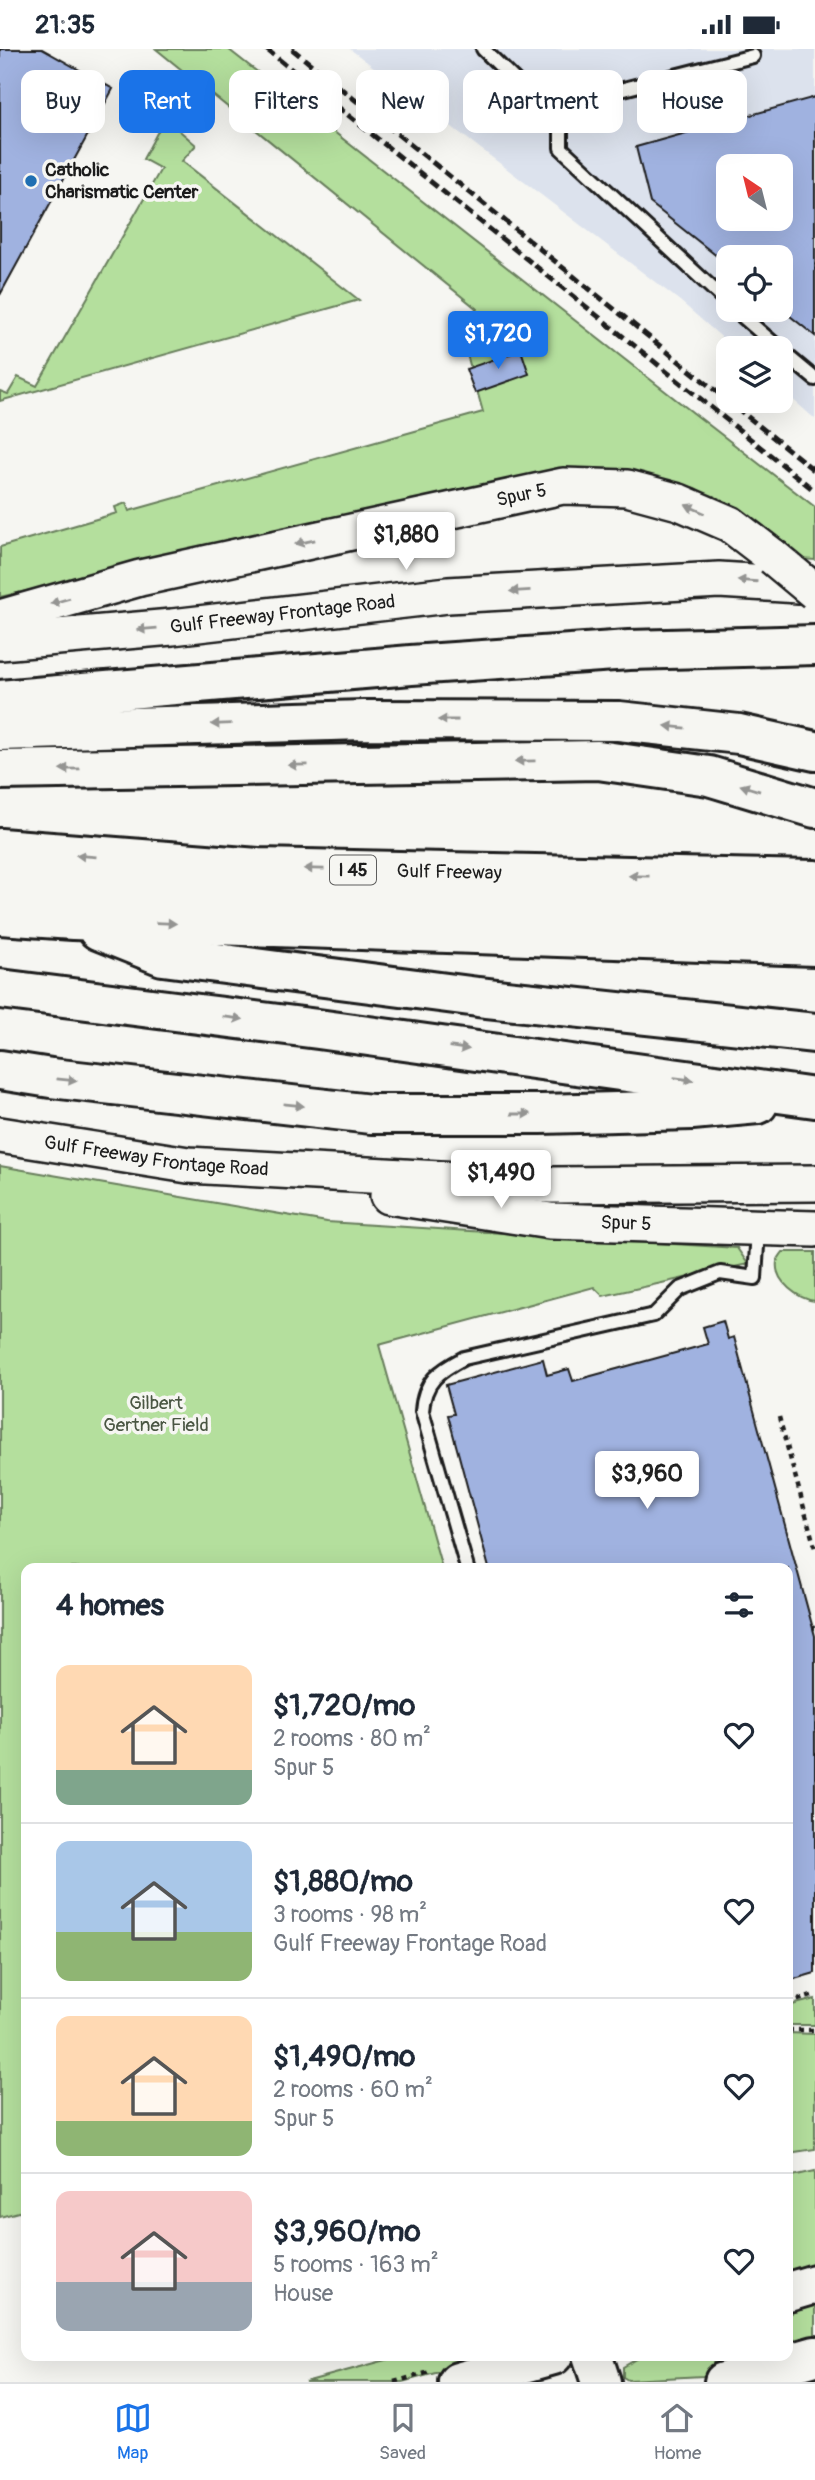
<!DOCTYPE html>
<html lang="en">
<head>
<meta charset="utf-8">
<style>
  :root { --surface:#fff; --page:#f2f2f3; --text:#1f2937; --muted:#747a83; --line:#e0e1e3; --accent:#1a73e8 }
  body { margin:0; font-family:Pangolin,sans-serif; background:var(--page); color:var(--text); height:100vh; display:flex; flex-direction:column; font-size:26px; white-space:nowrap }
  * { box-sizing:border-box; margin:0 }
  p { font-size:23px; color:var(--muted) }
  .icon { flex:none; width:38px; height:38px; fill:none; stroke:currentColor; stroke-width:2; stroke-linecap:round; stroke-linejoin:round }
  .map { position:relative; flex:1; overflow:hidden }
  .details { position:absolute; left:21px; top:1514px; width:772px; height:798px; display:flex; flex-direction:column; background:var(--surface); border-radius:14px; box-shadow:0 7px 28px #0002 }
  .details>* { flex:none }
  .hud { position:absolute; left:21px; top:21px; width:774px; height:63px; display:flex; gap:14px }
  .needle { width:46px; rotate:325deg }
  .fabs { position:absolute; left:716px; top:105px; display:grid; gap:14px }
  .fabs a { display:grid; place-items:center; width:77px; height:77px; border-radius:14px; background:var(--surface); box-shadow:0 7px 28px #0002; font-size:35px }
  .price { position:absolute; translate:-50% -60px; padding:0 16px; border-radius:7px; background:#fff; color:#222; font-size:23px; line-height:46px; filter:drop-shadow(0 2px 4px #0008) }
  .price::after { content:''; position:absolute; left:50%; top:42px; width:21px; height:16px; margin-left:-10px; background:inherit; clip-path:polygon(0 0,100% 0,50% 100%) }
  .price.active { background:var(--accent); color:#fff }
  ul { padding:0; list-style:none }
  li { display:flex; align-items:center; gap:21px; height:175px; padding:0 35px }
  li+li { border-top:2px solid var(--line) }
  li span { display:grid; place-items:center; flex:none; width:196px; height:140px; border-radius:14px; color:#555 }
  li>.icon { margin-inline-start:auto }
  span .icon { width:84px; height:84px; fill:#fffc; stroke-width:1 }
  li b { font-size:30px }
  h2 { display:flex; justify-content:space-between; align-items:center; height:84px; padding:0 35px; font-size:30px }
  .pill { padding:0 24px; border-radius:14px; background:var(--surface); box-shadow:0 7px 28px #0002; font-size:24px; line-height:63px }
  .pill.active { background:var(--accent); color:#fff }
  .status { display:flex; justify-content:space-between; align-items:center; height:49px; padding:0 35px; background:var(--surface); direction:ltr }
  .status svg { height:19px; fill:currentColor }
  .menu { display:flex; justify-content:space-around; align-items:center; height:98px; border-top:2px solid var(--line); background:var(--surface); font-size:19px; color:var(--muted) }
  .menu a { display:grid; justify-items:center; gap:4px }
  .menu .active { color:var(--accent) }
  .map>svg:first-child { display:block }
</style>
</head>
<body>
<div class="status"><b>21:35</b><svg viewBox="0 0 49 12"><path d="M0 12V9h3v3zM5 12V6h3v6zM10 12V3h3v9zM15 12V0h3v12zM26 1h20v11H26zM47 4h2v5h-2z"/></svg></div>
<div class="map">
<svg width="815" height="2333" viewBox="0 0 815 2333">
  <rect width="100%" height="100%" fill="#f6f6f2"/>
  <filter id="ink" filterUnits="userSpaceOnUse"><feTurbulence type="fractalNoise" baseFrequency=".0143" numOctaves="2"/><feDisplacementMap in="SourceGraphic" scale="14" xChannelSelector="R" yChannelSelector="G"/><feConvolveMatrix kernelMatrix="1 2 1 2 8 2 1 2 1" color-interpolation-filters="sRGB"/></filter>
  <g filter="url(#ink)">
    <path fill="#dce2ed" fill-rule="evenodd" d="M350,0H815V370L781,340L780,299H734L680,252ZM728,117H780V170H728ZM728,208H780V261H728Z"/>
    <g fill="#b4df9d" stroke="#687e5c" stroke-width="2">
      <polygon points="156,0 228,0 674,349 815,458 815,511 801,510 751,471 695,439 627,421 559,421 0,548 0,498 117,464 115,458 126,454 129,462 483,363 460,280 477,260"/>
      <polygon points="165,69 196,96 182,112 359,251 0,352 0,342 8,345 18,328 37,337 161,120 143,110"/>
      <polygon points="0,1117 327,1173 737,1199 748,1215 603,1247 594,1238 379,1296 442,1519 26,1519 26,2161 0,2168"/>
      <path d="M783,1203H815V1252C799,1250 774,1233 777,1213C778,1209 781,1206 783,1203Z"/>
      <polygon points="815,1950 815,1976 788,1976 788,1957"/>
      <polygon points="788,1984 815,1985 815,2100 788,2104"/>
      <polygon points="815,2122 815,2220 788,2227 788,2128"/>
      <polygon points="815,2249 815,2287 788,2298 788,2257"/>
      <polygon points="401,2307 499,2307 402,2333 305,2333"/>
      <polygon points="642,2307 764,2307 703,2327 628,2331 623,2328 623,2318"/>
    </g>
    <g fill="#a0b2e0" stroke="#1c1c1c" stroke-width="2" fill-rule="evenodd">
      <polygon points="0,0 42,0 113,40 0,246"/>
      <path d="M815,48V287L780,259V208H718L650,154L636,98ZM728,117H780V170H728Z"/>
      <polygon points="521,301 529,325 475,344 466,320"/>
      <polygon points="723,1272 728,1290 734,1288 815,1587 815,1924 788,1932 788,1519 489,1519 448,1366 454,1365 446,1336 543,1310 547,1326 569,1320 573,1332 708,1295 703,1278"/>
    </g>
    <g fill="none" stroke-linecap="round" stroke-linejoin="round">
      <defs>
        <g id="service">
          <polyline points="483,0 530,46 561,56 753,7"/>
          <polyline points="561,56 561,99 728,254"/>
          <polyline points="735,261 779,299"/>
          <polyline points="780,301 815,330"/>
          <path d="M467,1519L422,1362C424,1332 439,1322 464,1309L654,1266L680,1240L720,1224L755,1229L758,1181"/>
        </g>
        <g id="secondary">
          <path id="s1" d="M0,569L140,529L563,437L627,439L679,453L730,475L773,508"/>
          <path id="s2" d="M0,593L172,578L448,546L719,531L815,537"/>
          <path id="s3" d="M0,1086L188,1116L551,1136L815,1134"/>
          <path id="s4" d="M388,1147L550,1172L815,1180"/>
        </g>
        <g id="primary">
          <polyline points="788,2243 815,2235"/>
          <polyline points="592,2306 601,2333"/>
          <polyline points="458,2333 553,2306"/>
          <polyline points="724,2333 815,2307"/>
        </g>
        <g id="motorway">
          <polyline points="0,651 411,616 629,601 815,596"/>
          <polyline points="0,682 364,671 619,672 739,685 815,702"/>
          <polyline points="0,721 598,711 709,727 815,759"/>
          <path id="s5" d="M0,799L258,819L815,831"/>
          <polyline points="0,834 52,839 288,851 815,863"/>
          <polyline points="0,866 73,871 815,897"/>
          <polyline points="98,881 163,907 478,948 815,984"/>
          <polyline points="0,940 318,980 815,1049"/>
          <polyline points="0,1021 51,1029 371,1065 541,1065 692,1061 758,1055"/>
        </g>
      </defs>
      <use href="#service" stroke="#1c1c1c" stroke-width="18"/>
      <use href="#secondary" stroke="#1c1c1c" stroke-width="40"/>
      <use href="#primary" stroke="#1c1c1c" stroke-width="44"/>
      <use href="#motorway" stroke="#1c1c1c" stroke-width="44"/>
      <g stroke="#1c1c1c" stroke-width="4.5" stroke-dasharray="5 5" stroke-linecap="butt">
        <polyline points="779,1368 815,1499"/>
        <polyline points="813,1579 815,1579"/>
        <polyline points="788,1954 815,1946"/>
        <polyline points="788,1981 815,1981"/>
        <polyline points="394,2333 430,2323"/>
      </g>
      <use href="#service" stroke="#f6f6f2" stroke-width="12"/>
      <use href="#secondary" stroke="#f6f6f2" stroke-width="35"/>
      <use href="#primary" stroke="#f6f6f2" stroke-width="38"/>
      <use href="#motorway" stroke="#f6f6f2" stroke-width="38"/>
      <g stroke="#1c1c1c" stroke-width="5" stroke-dasharray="10 5" stroke-linecap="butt">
        <polyline points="266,0 815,442"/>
        <polyline points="292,0 815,422"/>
      </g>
      <defs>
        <polyline id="secondary-bridge" points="773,508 815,543"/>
      </defs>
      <use href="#secondary-bridge" stroke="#1c1c1c" stroke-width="40" stroke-linecap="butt"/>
      <use href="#secondary-bridge" stroke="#f6f6f2" stroke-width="35"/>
    </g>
    <defs><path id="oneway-solid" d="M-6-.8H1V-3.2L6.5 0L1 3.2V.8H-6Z" transform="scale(1.75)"/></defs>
    <g fill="#949492">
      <use href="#oneway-solid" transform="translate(695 460) rotate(-156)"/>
      <use href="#oneway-solid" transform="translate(305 493) rotate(168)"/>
      <use href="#oneway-solid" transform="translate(747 532) rotate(-176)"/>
      <use href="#oneway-solid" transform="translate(520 542) rotate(177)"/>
      <use href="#oneway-solid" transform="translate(60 552) rotate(164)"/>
      <use href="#oneway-solid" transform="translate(147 580) rotate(175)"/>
      <use href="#oneway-solid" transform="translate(448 671) rotate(-180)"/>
      <use href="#oneway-solid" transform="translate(221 675) rotate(178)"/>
      <use href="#oneway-solid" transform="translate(675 678) rotate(-174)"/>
      <use href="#oneway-solid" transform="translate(525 712) rotate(179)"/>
      <use href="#oneway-solid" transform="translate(298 716) rotate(179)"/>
      <use href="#oneway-solid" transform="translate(70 720) rotate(179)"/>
      <use href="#oneway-solid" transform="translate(750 739) rotate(-163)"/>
      <use href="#oneway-solid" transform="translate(86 807) rotate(-175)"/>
      <use href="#oneway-solid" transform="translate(314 820) rotate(-179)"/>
      <use href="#oneway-solid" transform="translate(639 827) rotate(-179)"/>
      <use href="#oneway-solid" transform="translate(166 874) rotate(2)"/>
      <use href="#oneway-solid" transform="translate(233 969) rotate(7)"/>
      <use href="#oneway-solid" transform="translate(459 999) rotate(8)"/>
      <use href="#oneway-solid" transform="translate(684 1030) rotate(8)"/>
      <use href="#oneway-solid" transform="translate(67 1031) rotate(6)"/>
      <use href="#oneway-solid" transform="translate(294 1056) rotate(6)"/>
      <use href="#oneway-solid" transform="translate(521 1065)"/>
    </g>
  </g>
  <circle fill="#1f6fb2" stroke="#f6f6f2" stroke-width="2.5" cx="31" cy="132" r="7"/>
  <g text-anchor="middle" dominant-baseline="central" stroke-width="7" stroke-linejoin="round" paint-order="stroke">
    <rect fill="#f6f6f2" stroke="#5d5d5c" stroke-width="2" x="330" y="806.5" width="46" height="29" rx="5"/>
    <g font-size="18" font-weight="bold" fill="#1c1c1c">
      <text x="353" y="821">I 45</text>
    </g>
    <g font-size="19" font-weight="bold" fill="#1c1c1c" stroke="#f6f6f2" text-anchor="start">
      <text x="45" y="121">Catholic<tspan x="45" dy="22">Charismatic Center</tspan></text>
    </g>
    <g font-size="19" fill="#1c1c1c" stroke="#f6f6f2">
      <text stroke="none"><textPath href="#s1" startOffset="536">Spur 5</textPath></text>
      <text stroke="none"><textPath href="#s2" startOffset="284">Gulf Freeway Frontage Road</textPath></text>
      <text stroke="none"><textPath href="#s5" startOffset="450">Gulf Freeway</textPath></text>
      <text stroke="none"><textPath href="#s3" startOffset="158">Gulf Freeway Frontage Road</textPath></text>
      <text stroke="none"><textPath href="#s4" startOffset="240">Spur 5</textPath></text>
    </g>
    <g font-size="19" fill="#4a5643" stroke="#f6f6f2">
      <text x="156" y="1354">Gilbert<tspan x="156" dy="22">Gertner Field</tspan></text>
    </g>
  </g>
</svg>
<div class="fabs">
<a><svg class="needle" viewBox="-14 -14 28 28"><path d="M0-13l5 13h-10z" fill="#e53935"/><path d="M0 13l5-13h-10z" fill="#747a83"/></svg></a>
<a><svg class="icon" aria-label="locate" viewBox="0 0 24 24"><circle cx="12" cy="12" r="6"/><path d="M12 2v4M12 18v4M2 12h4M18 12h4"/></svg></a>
<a><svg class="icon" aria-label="layers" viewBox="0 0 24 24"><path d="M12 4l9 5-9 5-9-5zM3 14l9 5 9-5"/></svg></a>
</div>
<b class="price active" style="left:498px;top:322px">$1,720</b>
<b class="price" style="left:406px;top:523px">$1,880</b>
<b class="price" style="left:501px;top:1161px">$1,490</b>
<b class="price" style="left:647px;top:1462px">$3,960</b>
<div class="hud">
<a class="pill">Buy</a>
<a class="pill active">Rent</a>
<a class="pill">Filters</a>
<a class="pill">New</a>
<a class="pill">Apartment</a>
<a class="pill">House</a>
</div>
<section class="details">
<h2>4 homes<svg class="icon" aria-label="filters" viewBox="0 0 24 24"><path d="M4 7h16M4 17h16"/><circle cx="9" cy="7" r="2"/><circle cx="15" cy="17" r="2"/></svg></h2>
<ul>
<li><span style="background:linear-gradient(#ffd9b3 75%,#7fa58c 0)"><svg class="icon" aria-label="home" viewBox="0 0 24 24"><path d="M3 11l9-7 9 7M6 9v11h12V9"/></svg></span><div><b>$1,720/mo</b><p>2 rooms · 80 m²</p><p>Spur 5</p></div><svg class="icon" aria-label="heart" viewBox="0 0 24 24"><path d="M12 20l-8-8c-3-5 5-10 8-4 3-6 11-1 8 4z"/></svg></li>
<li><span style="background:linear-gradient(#a9c7e8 65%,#8fb573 0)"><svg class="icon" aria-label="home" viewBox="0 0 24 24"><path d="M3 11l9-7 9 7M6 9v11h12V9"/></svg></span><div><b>$1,880/mo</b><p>3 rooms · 98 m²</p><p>Gulf Freeway Frontage Road</p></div><svg class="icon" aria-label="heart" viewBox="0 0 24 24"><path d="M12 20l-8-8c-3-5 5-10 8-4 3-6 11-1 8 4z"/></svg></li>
<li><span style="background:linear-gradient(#ffd9b3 75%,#8fb573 0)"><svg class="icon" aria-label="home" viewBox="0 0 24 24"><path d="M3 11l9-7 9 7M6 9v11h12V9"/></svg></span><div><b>$1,490/mo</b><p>2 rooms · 60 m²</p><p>Spur 5</p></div><svg class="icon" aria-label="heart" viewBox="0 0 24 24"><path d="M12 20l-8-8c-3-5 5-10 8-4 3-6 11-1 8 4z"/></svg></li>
<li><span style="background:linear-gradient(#f6c9c9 65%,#9aa5b1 0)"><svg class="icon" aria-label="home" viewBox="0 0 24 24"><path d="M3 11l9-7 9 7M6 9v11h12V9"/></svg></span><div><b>$3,960/mo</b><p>5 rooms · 163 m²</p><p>House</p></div><svg class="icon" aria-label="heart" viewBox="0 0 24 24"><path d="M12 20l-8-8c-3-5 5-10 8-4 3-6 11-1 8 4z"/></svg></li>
</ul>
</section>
</div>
<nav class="menu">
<a class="active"><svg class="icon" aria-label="map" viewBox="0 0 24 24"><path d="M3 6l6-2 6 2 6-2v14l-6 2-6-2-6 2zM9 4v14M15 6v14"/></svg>Map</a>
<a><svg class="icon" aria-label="saved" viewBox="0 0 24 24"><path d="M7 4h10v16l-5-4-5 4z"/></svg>Saved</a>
<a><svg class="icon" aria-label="home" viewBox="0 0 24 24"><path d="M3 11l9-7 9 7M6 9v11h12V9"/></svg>Home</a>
</nav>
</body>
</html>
